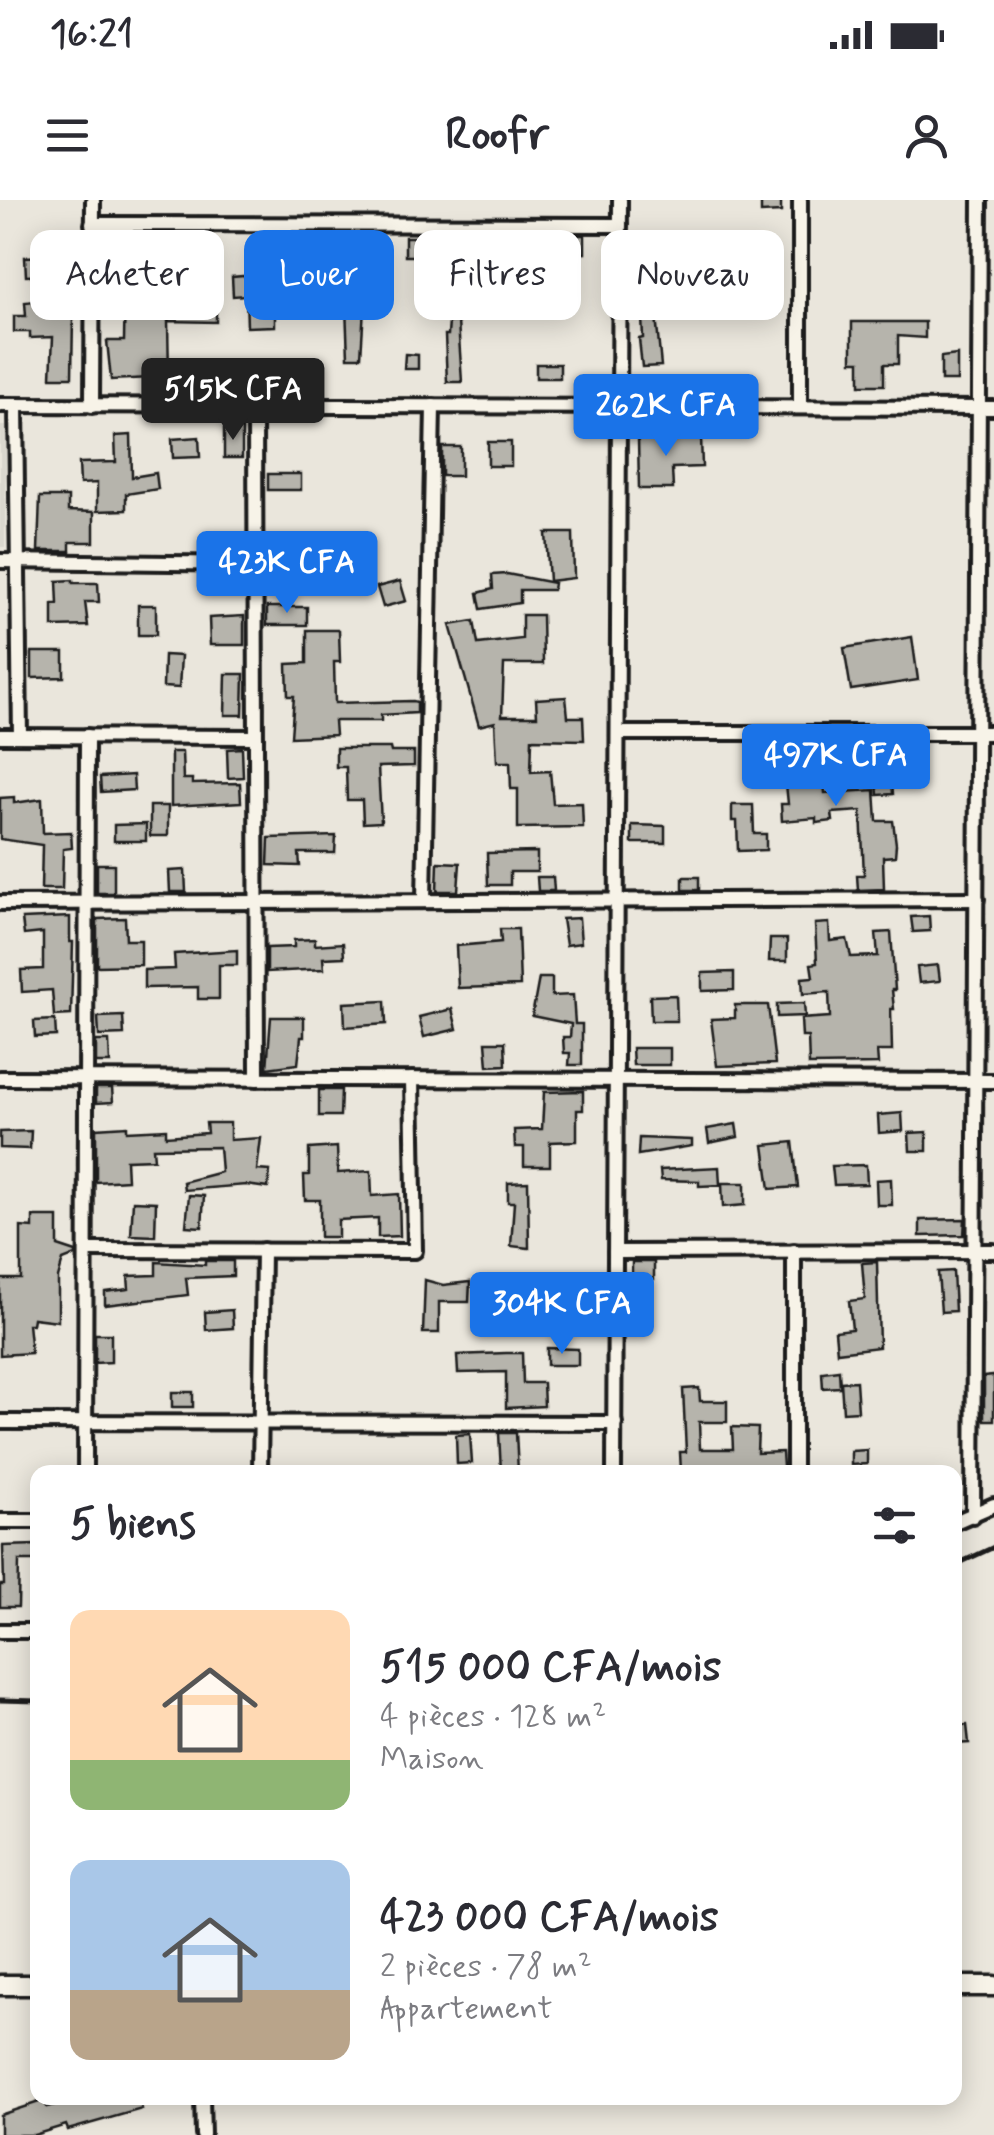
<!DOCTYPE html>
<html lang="fr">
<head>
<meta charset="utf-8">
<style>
  :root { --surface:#fff; --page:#f2f2f3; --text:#2b2b33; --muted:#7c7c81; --accent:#1a73e8 }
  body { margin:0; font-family:Mynerve,sans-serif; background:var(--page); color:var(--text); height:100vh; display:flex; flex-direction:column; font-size:38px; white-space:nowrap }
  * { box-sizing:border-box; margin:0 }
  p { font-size:32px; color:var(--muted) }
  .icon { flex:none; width:55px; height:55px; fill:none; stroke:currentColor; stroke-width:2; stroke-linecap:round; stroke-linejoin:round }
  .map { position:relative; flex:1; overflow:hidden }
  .panel { position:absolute; left:30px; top:1265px; width:932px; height:640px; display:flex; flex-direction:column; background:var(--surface); border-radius:20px; box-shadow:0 5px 25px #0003 }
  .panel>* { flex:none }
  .hud { position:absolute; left:30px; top:30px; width:935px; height:90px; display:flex; gap:20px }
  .price { position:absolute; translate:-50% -85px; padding:0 22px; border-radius:10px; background:var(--accent); color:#fff; font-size:32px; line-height:65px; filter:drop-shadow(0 2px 5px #0008) }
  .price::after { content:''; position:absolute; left:50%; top:60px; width:30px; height:22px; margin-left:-15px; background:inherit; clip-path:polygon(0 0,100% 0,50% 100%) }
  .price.current { background:#222; color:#fff }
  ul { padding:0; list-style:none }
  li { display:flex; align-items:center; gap:30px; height:250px; padding:0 40px }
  li span { display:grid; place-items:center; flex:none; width:280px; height:200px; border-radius:20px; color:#555 }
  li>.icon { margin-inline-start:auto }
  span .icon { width:120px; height:120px; fill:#fffc; stroke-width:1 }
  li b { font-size:42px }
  h2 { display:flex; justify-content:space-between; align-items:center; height:120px; padding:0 40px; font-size:42px }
  .chip { padding:0 35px; border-radius:20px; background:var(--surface); box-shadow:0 5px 25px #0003; font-size:35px; line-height:90px }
  .chip.current { background:var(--accent); color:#fff }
  .status { display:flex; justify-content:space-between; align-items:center; height:70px; padding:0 50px; background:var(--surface); direction:ltr }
  .status svg { height:28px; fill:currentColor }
  header { display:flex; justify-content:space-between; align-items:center; height:130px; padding:0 40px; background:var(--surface); font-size:45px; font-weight:800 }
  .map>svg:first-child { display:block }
</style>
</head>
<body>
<div class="status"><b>16:21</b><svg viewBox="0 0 49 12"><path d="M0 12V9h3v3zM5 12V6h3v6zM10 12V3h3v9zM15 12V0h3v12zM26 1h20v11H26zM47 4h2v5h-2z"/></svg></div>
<header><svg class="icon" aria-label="menu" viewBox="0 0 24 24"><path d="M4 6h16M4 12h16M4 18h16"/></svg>Roofr<svg class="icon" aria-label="person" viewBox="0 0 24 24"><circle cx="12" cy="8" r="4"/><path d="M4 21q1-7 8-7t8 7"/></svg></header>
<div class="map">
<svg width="994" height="1935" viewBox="0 0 994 1935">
  <rect width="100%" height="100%" fill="#eae6dc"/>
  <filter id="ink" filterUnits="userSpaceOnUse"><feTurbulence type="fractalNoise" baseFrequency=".01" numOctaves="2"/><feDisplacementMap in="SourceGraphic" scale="20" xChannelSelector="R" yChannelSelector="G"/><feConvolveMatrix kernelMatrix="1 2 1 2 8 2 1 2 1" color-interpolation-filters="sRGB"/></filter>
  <g filter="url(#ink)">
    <polygon fill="#dad7ce" points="0,226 6,226 5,347 0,347"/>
    <g fill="#b6b4ac" stroke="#1c1c1c" stroke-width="2.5">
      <polygon points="761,0 781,0 781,12 761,13"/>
      <polygon points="53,31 72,32 71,66 51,66"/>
      <polygon points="555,35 585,35 585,53 570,54 572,79 557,81"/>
      <rect x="405" y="37" width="15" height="19"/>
      <polygon points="517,55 521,71 507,74 503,58"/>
      <polygon points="45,56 46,75 26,76 25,57"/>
      <polygon points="671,65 704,65 704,95 672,95"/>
      <polygon points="156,66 157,106 216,107 216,122 168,121 169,177 111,180 107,141 124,141 125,86 106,87 105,68"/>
      <polygon points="278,73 280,102 275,103 275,126 247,127 246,95 233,96 232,77"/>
      <polygon points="738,96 779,97 779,113 738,111"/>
      <polygon points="45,100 46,116 73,115 72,177 51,177 53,137 30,138 30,132 14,132 14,116 26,116 25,102"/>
      <polygon points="346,107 364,107 361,157 348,157"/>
      <polygon points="656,116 661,166 642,167 639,139 643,138 642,117"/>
      <polygon points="449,122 458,122 462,182 447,182 445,135 448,135"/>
      <polygon points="852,122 925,122 925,138 898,136 898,164 884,164 884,185 860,185 860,161 852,161"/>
      <polygon points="405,154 418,155 418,169 404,169"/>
      <polygon points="957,155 957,181 941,181 941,157"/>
      <polygon points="239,163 239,180 220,180 220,164"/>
      <rect x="536" y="164" width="24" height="14"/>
      <rect x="224" y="229" width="18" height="29"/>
      <polygon points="131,235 132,277 156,273 158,289 126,294 126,310 97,311 97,283 80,284 79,263 116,262 115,236"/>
      <polygon points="701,236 702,267 672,268 673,289 639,289 638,237"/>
      <polygon points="199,237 200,257 173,258 172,239"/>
      <rect x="488" y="242" width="23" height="24"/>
      <rect x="442" y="247" width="19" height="29"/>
      <rect x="268" y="274" width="33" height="16"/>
      <polygon points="40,297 68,297 68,311 94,312 94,342 70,342 70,351 38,351"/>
      <polygon points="546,333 573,333 574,378 549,381"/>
      <polygon points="291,344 291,361 273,361 272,345"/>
      <polygon points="507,374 554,383 553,390 520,390 520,403 481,409 478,393 493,389 492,375"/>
      <polygon points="73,380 73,383 98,383 99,402 85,402 88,426 53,427 53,404 58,404 57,381"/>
      <polygon points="400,381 406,401 383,407 377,387"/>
      <rect x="138" y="405" width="18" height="30"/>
      <rect x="267" y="407" width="40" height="18"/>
      <polygon points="522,415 542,415 543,464 504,464 502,516 537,516 536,499 566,497 568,517 583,517 584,540 532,539 531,572 550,571 553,604 582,603 583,627 518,628 518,589 511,589 510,562 497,562 495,522 479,526 450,425 474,421 478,444 522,439"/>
      <polygon points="244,416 244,445 210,445 209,418"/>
      <polygon points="307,430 339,430 340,462 334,462 335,503 413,501 417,502 417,513 381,515 381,521 334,521 335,535 291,537 294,496 288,496 287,464 307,463"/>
      <polygon points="912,437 918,480 851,490 844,448"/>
      <polygon points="32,452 64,452 64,477 32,478"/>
      <polygon points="164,455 181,456 179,488 163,487"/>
      <polygon points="226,474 244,474 243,515 225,515"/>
      <polygon points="793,547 793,551 821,548 825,593 875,590 877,621 893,621 896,644 895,656 883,657 884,689 858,690 857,675 864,675 861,611 832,613 833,621 816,623 816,618 782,621 781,604 788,604 784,564 774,564 773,549"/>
      <polygon points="242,548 243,577 228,578 227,549"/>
      <polygon points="336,548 390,548 391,552 414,552 414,566 378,567 381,622 363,623 362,600 347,600 346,567 336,567"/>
      <polygon points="879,548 880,564 857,566 856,549"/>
      <polygon points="171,552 182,552 183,579 192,579 192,584 240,583 241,602 171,606"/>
      <polygon points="891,568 893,594 878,595 876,569"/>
      <polygon points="133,575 134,590 101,592 100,577"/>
      <polygon points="14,597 14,603 42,599 43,633 71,632 72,648 63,649 62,689 41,689 42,645 0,639 0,598"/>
      <polygon points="732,605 753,605 754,634 766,634 766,650 738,651 737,621 732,621"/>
      <rect x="150" y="606" width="18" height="30"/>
      <polygon points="146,624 146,641 114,641 114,625"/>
      <polygon points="632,625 665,626 665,643 632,643"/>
      <polygon points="336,636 335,653 299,653 300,666 268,665 269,638"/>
      <polygon points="537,652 537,672 510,672 510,685 488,685 487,653"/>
      <polygon points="438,662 460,663 458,691 437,691"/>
      <rect x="97" y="664" width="17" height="29"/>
      <polygon points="185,670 186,692 170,692 169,671"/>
      <polygon points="537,677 553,677 554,691 538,691"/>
      <rect x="683" y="677" width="16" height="13"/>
      <polygon points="929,716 930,731 913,732 911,717"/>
      <polygon points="70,717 70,742 73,742 71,815 54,816 52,790 22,792 21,770 43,769 43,733 24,735 22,719"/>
      <polygon points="125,718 126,740 141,740 141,765 97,766 97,719"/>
      <polygon points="579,718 581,743 566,745 562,719"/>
      <polygon points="829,723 830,741 847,739 851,757 878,756 876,733 891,732 895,790 892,790 894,809 891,809 892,851 877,851 878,864 809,865 808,837 802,837 801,819 830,817 829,792 803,794 802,778 813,777 811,764 817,763 815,724"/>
      <polygon points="500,729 518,729 520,786 458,788 456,746 501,742"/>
      <polygon points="315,739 315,745 343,743 344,757 323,758 324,769 267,772 267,748 294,747 294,740"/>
      <polygon points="770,739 787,739 787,761 769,761"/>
      <polygon points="237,750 237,765 219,765 219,799 198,799 198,787 144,788 144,770 175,769 174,754"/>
      <polygon points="938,765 940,781 919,783 917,767"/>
      <polygon points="734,772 734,790 702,791 702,773"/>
      <polygon points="539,778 552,778 552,796 573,795 575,824 582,824 582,865 569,865 570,853 564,853 563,837 570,837 571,824 532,816"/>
      <polygon points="676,795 677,821 651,821 650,796"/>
      <polygon points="385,801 386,824 345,827 344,803"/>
      <polygon points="804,803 805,816 777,817 777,804"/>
      <polygon points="735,805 768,805 775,864 717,866 711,819 735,818"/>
      <polygon points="452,809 457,829 424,837 419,817"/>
      <polygon points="123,816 124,835 99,836 98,817"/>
      <polygon points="271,817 304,817 304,837 301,837 298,864 267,868"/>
      <polygon points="55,820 56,836 35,837 34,821"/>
      <polygon points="96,841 109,841 110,863 96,863"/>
      <polygon points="486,842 505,842 506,865 488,866"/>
      <polygon points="632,848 670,848 670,865 633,865"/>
      <polygon points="96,888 112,888 113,902 96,903"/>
      <polygon points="319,890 341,890 340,916 319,916"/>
      <polygon points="583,891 583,910 577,910 577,941 550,942 550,966 524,966 524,947 515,947 514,930 542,929 544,892"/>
      <polygon points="902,913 903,931 879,933 878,915"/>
      <polygon points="206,923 230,923 230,940 261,938 257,970 270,971 268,988 246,985 184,990 183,982 221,972 219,947 153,948 154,959 126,960 127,980 96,982 96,928 127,926 127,931 166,929 166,936 207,933"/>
      <polygon points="736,924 738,937 709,943 707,929"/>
      <polygon points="31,931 30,949 0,948 0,932"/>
      <polygon points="927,932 927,951 910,951 909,933"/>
      <polygon points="639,938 692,940 692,946 638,955"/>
      <polygon points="793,942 798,987 770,989 764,945"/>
      <polygon points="337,947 338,973 371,971 372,996 399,994 400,1036 378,1037 378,1018 338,1020 338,1037 320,1037 320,1000 305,1000 304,975 309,975 309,949"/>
      <polygon points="866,965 867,984 834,985 832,966"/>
      <polygon points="719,967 720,985 699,986 699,981 661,980 660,970"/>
      <polygon points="891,979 892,1005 877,1005 876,980"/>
      <polygon points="528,982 529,1048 511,1046 514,1002 508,1002 508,983"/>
      <polygon points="722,983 745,983 745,1005 723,1007"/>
      <polygon points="189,995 204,996 202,1027 186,1026"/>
      <polygon points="133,1001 156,1002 155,1036 131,1035"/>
      <polygon points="33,1017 58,1017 58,1046 76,1052 76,1055 63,1060 58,1078 58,1121 33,1118 32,1124 28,1124 31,1153 0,1155 0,1079 21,1079 21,1027 33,1028"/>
      <polygon points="965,1019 964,1035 920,1036 920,1020"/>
      <polygon points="205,1061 233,1061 233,1076 186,1078 188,1095 105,1105 105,1092 129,1089 128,1076 156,1075 156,1062 205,1065"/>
      <rect x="632" y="1062" width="22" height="17"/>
      <polygon points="877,1062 879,1147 837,1152 835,1131 852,1129 849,1101 865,1099 862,1063"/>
      <polygon points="953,1071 955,1111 941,1112 938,1072"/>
      <polygon points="425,1080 443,1085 470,1082 469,1102 439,1102 439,1133 423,1133"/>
      <polygon points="580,1081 581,1098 551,1100 550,1083"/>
      <polygon points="232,1110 233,1128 206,1130 205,1112"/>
      <polygon points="95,1134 111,1134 111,1162 95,1163"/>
      <polygon points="547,1148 578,1149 578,1165 547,1165"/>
      <polygon points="506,1153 522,1153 523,1183 543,1183 544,1206 506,1208 506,1172 458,1173 457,1155"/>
      <polygon points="839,1170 840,1187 823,1188 822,1172"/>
      <polygon points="994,1176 994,1220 984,1220 984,1177"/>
      <polygon points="856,1181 858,1211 843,1212 841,1182"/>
      <polygon points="699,1188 700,1201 727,1201 727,1222 699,1222 700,1249 733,1249 732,1227 758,1228 757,1253 782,1252 783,1267 701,1268 701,1272 681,1272 680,1252 686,1252 683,1189"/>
      <rect x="172" y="1192" width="21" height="15"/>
      <polygon points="499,1233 516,1233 518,1272 501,1272"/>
      <polygon points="470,1234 472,1263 457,1264 456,1235"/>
      <polygon points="867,1250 867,1264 851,1265 851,1251"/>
      <polygon points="36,1345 37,1361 19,1361 18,1407 0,1407 0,1385 4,1385 3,1346"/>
      <polygon points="967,1525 969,1543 955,1544 955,1526"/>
      <polygon points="80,1898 139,1898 142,1909 68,1930 66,1925 34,1935 0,1935 0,1915 45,1900 47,1907"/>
    </g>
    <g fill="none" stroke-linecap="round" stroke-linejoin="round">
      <defs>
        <g id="minor">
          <polyline points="92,24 620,25"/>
          <polyline points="0,205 994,208"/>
          <polyline points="16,206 20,536"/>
          <polyline points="92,206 93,0"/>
          <polyline points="255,206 257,879"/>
          <polyline points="800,207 800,0"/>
          <polyline points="0,361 255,364"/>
          <polyline points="618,533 994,533"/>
          <polyline points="0,536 256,537"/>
          <polyline points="424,701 433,206"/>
          <polyline points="0,703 977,699"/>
          <polyline points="0,878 994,881"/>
          <polyline points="86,1050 415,1051 412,879"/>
          <polyline points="794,1051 794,1272"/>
          <polyline points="615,1052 994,1051"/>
          <polyline points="0,1222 615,1223"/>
          <polyline points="85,1272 87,536"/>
          <polyline points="260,1272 263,1050"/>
          <polyline points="614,1272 620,0"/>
          <polyline points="973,1316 980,0"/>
          <polyline points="0,1321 38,1321"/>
          <polyline points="955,1322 994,1305"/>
          <polyline points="0,1431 38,1431"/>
          <polyline points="202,1898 203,1935"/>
        </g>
        <g id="secondary">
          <polyline points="0,1785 38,1785"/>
          <polyline points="955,1786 994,1786"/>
        </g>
      </defs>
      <use href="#minor" stroke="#1c1c1c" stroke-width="20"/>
      <use href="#secondary" stroke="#1c1c1c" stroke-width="25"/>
      <use href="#minor" stroke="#f7f3e8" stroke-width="12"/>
      <use href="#secondary" stroke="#f7f3e8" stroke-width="18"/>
      <g stroke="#1c1c1c" stroke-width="5">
        <polyline points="955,1365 994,1347"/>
        <polyline points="0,1500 38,1501"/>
      </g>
    </g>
  </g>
</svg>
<b class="price current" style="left:233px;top:243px">515K CFA</b>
<b class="price" style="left:666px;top:259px">262K CFA</b>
<b class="price" style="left:287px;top:416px">423K CFA</b>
<b class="price" style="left:836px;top:609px">497K CFA</b>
<b class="price" style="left:562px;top:1157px">304K CFA</b>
<div class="hud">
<a class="chip">Acheter</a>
<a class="chip current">Louer</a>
<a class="chip">Filtres</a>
<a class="chip">Nouveau</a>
</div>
<section class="panel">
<h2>5 biens<svg class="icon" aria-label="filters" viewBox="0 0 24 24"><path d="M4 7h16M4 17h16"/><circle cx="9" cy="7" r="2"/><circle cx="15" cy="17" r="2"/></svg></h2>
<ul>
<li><span style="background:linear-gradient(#ffd9b3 75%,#8fb573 0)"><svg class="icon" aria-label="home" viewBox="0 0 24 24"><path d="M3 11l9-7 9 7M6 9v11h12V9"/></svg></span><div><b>515 000 CFA/mois</b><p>4 pièces · 128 m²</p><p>Maison</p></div></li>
<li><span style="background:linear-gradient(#a9c7e8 65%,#b9a48a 0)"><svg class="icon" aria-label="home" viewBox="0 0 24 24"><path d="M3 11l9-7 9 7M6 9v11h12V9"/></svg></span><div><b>423 000 CFA/mois</b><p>2 pièces · 78 m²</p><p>Appartement</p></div></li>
</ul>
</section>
</div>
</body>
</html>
